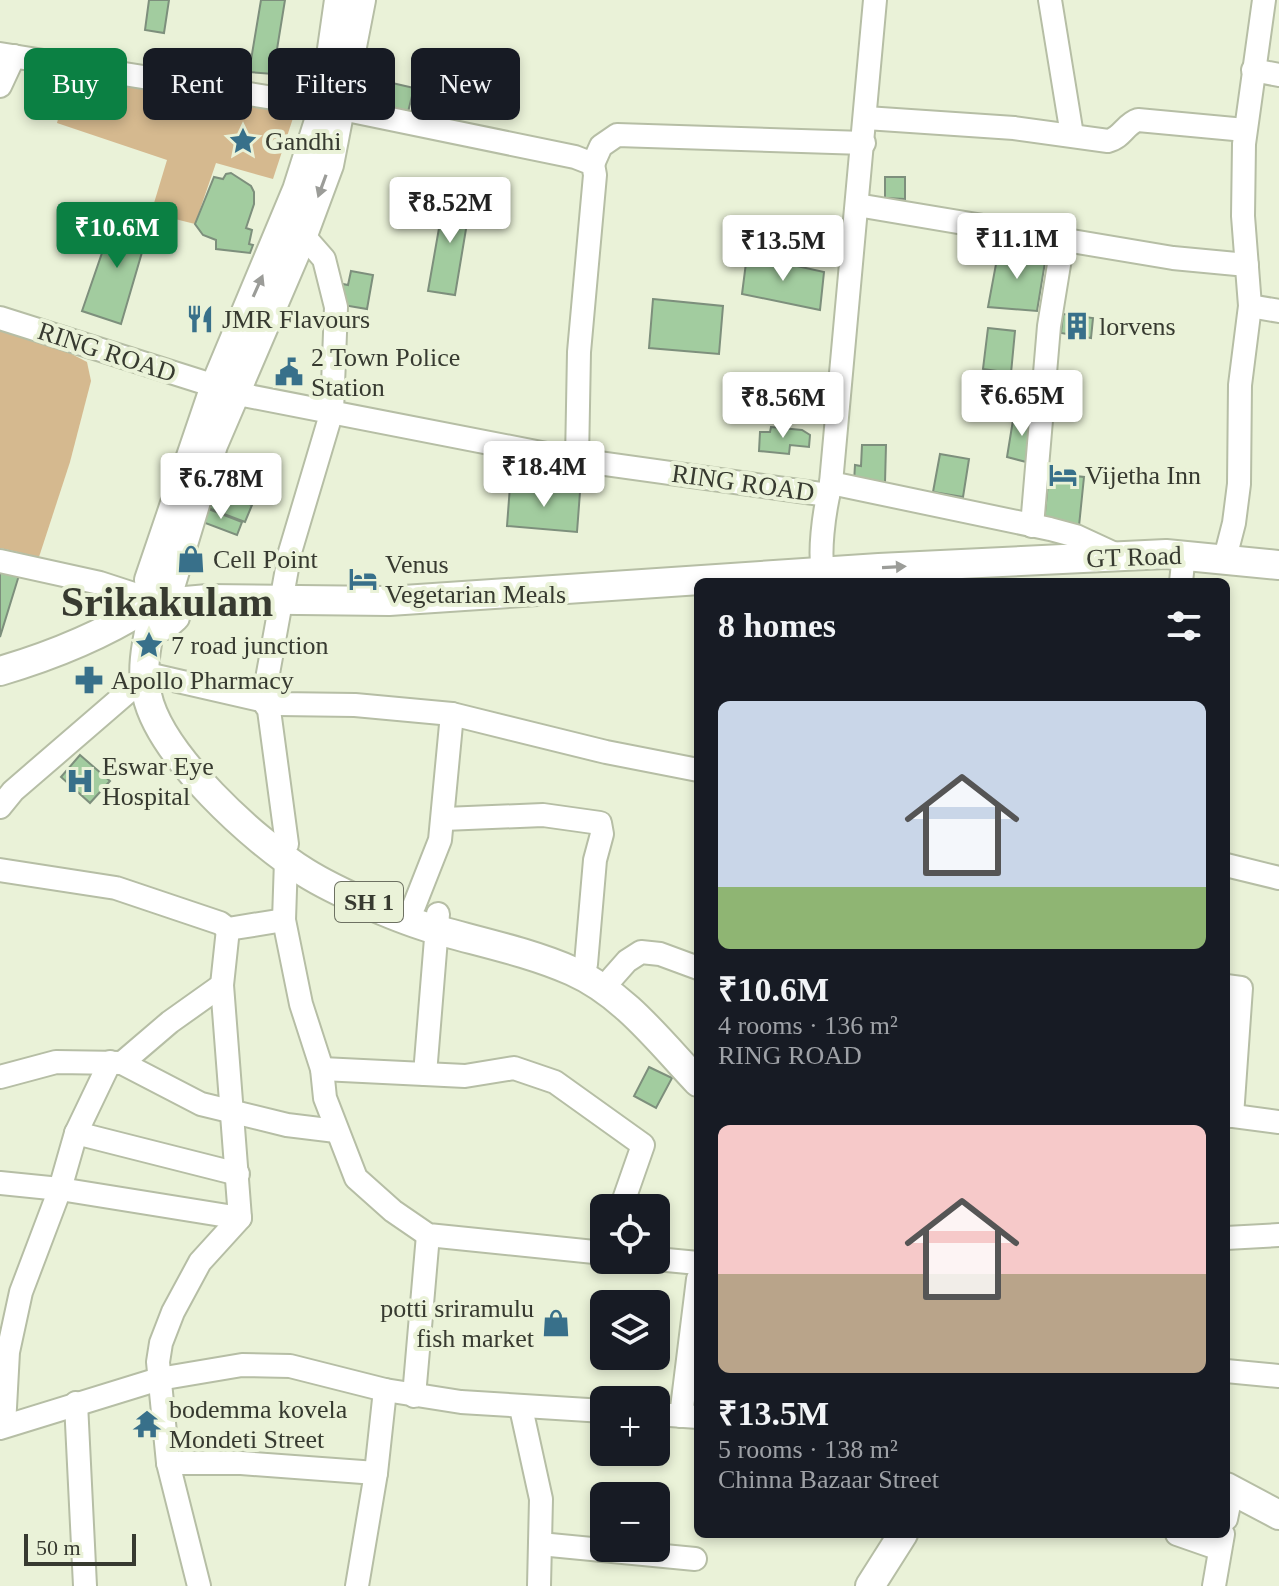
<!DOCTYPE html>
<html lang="en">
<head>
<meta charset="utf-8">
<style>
  :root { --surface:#171b24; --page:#20242c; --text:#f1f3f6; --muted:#9ea1a6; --accent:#0b8043 }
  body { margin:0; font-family:"Times New Roman",serif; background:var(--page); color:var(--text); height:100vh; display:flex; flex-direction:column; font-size:30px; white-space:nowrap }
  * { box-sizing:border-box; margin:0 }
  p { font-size:26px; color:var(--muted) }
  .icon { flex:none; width:44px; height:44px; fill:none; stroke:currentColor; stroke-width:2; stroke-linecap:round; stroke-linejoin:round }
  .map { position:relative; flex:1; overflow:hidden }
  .panel { position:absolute; left:694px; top:578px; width:536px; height:960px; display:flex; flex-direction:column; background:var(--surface); border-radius:12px; box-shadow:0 4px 12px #0003 }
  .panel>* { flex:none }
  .hud { position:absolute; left:24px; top:48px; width:550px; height:72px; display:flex; gap:16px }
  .controls { position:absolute; left:590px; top:1194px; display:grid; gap:16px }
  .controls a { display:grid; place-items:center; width:80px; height:80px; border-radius:12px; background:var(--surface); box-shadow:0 4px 12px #0003; font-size:40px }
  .scale { position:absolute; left:24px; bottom:20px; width:112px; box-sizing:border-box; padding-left:8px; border:4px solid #373a30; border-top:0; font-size:22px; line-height:28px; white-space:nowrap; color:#373a30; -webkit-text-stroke:6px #eaf2d8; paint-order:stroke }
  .price { position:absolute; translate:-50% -68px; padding:0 18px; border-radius:8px; background:#fff; color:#222; font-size:26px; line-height:52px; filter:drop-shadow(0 2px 4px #0008) }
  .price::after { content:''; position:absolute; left:50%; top:48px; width:24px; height:18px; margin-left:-12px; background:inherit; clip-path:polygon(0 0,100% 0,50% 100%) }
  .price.current { background:var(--accent); color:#fff }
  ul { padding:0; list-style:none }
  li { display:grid; align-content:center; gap:16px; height:424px; padding:0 24px }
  li span { display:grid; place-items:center; height:248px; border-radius:12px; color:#555 }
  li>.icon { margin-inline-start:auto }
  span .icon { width:144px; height:144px; fill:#fffc; stroke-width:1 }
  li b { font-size:34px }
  h2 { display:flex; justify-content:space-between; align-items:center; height:96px; padding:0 24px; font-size:34px }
  .chip { padding:0 28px; border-radius:12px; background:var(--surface); box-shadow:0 4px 12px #0003; font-size:28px; line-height:72px }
  .chip.current { background:var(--accent); color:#fff }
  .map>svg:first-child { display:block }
</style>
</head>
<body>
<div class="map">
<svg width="1279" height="1586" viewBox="0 0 1279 1586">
  <rect width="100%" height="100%" fill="#eaf2d8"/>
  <g fill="#d5b98f">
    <polygon points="69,77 92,78 295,112 273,179 216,163 195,224 151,213 167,160 57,123"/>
    <polygon points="0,329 62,349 87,362 91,381 70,462 39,557 0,548"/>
  </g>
  <g fill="#a2cc9f" stroke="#7d8f7c" stroke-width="2">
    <polygon points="149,0 169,0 164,33 145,30"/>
    <polygon points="261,0 285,0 273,74 249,72"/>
    <polygon points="366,77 414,88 408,112 360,101"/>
    <polygon points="231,173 251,186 254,192 254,204 246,228 252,230 249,244 253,245 250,253 216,249 216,240 203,235 195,224 214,177 223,179 226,174"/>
    <polygon points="885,177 905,177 905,199 885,198"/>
    <polygon points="445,194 471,199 455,295 428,291"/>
    <polygon points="130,215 150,225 121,324 82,311 113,221 130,220"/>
    <polygon points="999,248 1046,256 1037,311 988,307"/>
    <polygon points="747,255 824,272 820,310 742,294"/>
    <polygon points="351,271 373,275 367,309 343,305 345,295 337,293 338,283 348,285"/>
    <polygon points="653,299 723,306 719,354 649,348"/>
    <polygon points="1063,314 1093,318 1091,338 1061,333"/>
    <polygon points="988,328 1015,331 1011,373 983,369"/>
    <polygon points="1014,414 1037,418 1030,463 1007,457"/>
    <polygon points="771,427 802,430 810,435 809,447 790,445 789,454 759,451 760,432 770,432"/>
    <polygon points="862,445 886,445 885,483 854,482 855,465 861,466"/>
    <polygon points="940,454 969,459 963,497 933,492"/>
    <polygon points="1049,473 1084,477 1079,526 1044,522"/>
    <polygon points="510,486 580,492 577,532 507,526"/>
    <polygon points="209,489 252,505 245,522 203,506"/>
    <polygon points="206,508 242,522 237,535 200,521"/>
    <polygon points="0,566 20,572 0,637"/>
    <polygon points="80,755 110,781 90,803 61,777"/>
    <polygon points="649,1067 672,1078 656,1108 634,1096"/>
  </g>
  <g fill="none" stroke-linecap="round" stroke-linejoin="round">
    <defs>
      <g id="minor">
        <polyline points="1050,0 1072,135"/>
        <polyline points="0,54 342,109 575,157 593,164 595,175 579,352 577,460"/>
        <polyline points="1253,70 1279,75"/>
        <polyline points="0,86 14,56"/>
        <path d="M866,118L1014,128L1108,141C1122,138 1125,124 1138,120L1245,130"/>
        <polyline points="593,164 601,146 617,135 864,143"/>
        <polyline points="857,205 1173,258 1247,265"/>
        <polyline points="1250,306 1279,311"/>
        <polyline points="0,318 215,386"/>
        <polyline points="233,393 577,460 828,495"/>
        <polyline points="831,483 1050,529 1076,536 1117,555"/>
        <polyline points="1032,526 1049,326 1063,240"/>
        <polyline points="1225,558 1234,523 1239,484 1240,385 1250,306 1243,216 1244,144 1264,0"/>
        <polyline points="0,561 100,583 149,599"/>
        <path d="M826,582C816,560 825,507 831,483L875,0"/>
        <polyline points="1181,582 1184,554"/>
        <polyline points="156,676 278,704 355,705 452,714 606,752 698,770"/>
        <polyline points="0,807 13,791 144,678"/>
        <polyline points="444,819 543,815 600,823 602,834 595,860 586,964"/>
        <polyline points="287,844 269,710 263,701 290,552 332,411 336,307 324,259 303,235"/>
        <polyline points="286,860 284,920 301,1004 322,1069 325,1098 356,1178 393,1211 428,1235 604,1253"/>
        <polyline points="1226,865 1279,878"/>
        <polyline points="0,870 116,888 220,923 228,929 284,920"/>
        <polyline points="414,906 440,840 452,714"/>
        <polyline points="612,978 627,961 641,952 660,954 698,968"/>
        <polyline points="1226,986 1241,988 1232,1116"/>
        <polyline points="122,1063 201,1104 287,1125 336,1131"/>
        <polyline points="322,1069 465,1076 514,1068 555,1082 643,1145 621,1208"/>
        <polyline points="425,1074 438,914"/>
        <polyline points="0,1077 56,1062 122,1063 170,1022 222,985"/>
        <polyline points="1226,1115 1279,1122"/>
        <polyline points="76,1133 238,1174"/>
        <polyline points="0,1183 60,1189 240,1218 222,985 228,929"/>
        <polyline points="1226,1238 1279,1235"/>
        <polyline points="656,1259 698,1263"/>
        <polyline points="1226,1371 1279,1376"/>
        <polyline points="414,1396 428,1235"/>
        <polyline points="76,1403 85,1586"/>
        <polyline points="521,1408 541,1499 539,1586"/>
        <polyline points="656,1414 698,1417"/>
        <polyline points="681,1416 698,1279"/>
        <polyline points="4,1426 8,1352 21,1292 60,1189 76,1133 110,1062"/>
        <polyline points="0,1428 159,1379 242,1365 290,1366 385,1390 461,1402 604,1411"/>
        <polyline points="168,1463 241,1463 376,1473"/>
        <polyline points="1226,1519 1232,1490"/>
        <polyline points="1177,1534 1220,1549"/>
        <polyline points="540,1544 695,1559"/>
        <polyline points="199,1586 168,1463 158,1362 161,1343 173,1312 200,1262 240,1218"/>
        <polyline points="357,1586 376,1473 385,1390"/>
        <polyline points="1214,1586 1223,1534"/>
      </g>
      <g id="major">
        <polyline points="152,596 167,597 174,602 175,617 166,625 155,626 145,614 147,602 152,596 149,580 215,386 297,190 324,105 339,0"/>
        <polyline points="167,597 213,445 303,235 329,165 361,0"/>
        <polyline points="174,602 208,599 389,601 879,568 1166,554 1279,565"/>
        <path d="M151,623C146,646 141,672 147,695C160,755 254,841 306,873C335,891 394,917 427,927C474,941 527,951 572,971C624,994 660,1042 698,1082"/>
        <path d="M0,671C51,656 99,637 145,608"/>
        <polyline points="1226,1487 1279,1515"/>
        <polyline points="870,1586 903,1534"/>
      </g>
    </defs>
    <use href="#minor" stroke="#b6bea5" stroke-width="26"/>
    <use href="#major" stroke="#b6bea5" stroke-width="32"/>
    <use href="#minor" stroke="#fff" stroke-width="22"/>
    <use href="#major" stroke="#fff" stroke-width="28"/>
  </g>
  <defs><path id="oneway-solid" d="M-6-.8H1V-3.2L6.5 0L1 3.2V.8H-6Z" transform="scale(2)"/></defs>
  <g fill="#9b9c98">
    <use href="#oneway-solid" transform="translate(322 186) rotate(110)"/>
    <use href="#oneway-solid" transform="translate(258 286) rotate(-66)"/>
    <use href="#oneway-solid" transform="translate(894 567) rotate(-3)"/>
  </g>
  <defs>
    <symbol id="sight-bare" viewBox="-9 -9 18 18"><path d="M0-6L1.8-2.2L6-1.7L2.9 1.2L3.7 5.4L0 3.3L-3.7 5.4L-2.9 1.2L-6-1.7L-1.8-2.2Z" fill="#38708a" stroke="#eaf2d8" stroke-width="2.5" paint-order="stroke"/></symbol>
    <symbol id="restaurant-bare" viewBox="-9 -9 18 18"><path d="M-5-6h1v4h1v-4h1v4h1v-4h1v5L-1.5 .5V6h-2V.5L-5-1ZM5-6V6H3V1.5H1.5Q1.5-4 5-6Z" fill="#38708a" stroke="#eaf2d8" stroke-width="2.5" paint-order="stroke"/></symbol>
    <symbol id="building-bare" viewBox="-9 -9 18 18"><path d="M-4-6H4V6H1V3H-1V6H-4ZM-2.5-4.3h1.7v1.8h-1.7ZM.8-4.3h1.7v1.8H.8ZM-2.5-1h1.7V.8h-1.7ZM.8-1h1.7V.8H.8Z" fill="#38708a" stroke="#eaf2d8" stroke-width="2.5" paint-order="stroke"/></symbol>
    <symbol id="civic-bare" viewBox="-9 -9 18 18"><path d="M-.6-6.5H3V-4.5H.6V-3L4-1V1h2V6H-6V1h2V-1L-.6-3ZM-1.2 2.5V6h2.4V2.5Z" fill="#38708a" stroke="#eaf2d8" stroke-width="2.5" paint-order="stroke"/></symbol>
    <symbol id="hotel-bare" viewBox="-9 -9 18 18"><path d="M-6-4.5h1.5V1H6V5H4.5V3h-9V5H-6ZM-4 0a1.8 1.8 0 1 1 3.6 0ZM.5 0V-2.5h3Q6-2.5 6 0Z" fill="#38708a" stroke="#eaf2d8" stroke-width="2.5" paint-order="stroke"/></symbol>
    <symbol id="shop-bare" viewBox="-9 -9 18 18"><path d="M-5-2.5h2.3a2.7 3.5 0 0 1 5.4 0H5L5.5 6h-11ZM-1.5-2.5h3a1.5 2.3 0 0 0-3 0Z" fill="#38708a" stroke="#eaf2d8" stroke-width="2.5" paint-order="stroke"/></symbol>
    <symbol id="pharmacy-bare" viewBox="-9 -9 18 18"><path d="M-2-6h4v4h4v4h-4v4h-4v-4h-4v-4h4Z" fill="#38708a" stroke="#eaf2d8" stroke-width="2.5" paint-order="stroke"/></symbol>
    <symbol id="hospital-bare" viewBox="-9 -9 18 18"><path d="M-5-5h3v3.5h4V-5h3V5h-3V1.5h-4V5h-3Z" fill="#38708a" stroke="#eaf2d8" stroke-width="2.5" paint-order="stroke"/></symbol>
    <symbol id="temple-bare" viewBox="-9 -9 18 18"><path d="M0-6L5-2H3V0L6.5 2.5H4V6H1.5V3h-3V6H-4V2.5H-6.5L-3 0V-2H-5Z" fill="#38708a" stroke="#eaf2d8" stroke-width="2.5" paint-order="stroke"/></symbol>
  </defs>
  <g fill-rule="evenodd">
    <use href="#sight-bare" x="223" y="121" width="40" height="40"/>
    <use href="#restaurant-bare" x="180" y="299" width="40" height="40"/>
    <use href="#building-bare" x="1057" y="306" width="40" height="40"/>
    <use href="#civic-bare" x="269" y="352" width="40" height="40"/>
    <use href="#hotel-bare" x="1043" y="455" width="40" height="40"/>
    <use href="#shop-bare" x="171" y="539" width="40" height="40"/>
    <use href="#hotel-bare" x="343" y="559" width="40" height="40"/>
    <use href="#sight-bare" x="129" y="625" width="40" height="40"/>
    <use href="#pharmacy-bare" x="69" y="660" width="40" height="40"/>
    <use href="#hospital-bare" x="60" y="761" width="40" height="40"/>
    <use href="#shop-bare" x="536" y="1303" width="40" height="40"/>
    <use href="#temple-bare" x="127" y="1404" width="40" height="40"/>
  </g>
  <g text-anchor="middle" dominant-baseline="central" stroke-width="8" stroke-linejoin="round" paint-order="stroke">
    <rect fill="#eaf2d8" stroke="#6d7162" stroke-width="2" x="335" y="882" width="68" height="40" rx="6"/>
    <g font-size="24" font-weight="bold" fill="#373a30">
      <text x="369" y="902">SH 1</text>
    </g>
    <g font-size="26" fill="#373a30" stroke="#eaf2d8" text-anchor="start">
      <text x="265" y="141">Gandhi</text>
      <text x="222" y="319">JMR Flavours</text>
      <text x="1099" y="326">lorvens</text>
      <text x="311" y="357">2 Town Police<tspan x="311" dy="30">Station</tspan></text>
      <text x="1085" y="475">Vijetha Inn</text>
      <text x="213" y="559">Cell Point</text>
      <text x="385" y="564">Venus<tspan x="385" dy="30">Vegetarian Meals</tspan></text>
      <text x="171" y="645">7 road junction</text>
      <text x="111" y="680">Apollo Pharmacy</text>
      <text x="102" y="766">Eswar Eye<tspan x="102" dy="30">Hospital</tspan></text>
      <text x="534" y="1308" text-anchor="end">potti sriramulu<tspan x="534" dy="30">fish market</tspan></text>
      <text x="169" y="1409">bodemma kovela<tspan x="169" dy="30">Mondeti Street</tspan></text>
    </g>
    <g font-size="26" fill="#373a30" stroke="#eaf2d8">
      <text transform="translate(107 352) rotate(18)">RING ROAD</text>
      <text transform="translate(743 483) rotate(8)">RING ROAD</text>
      <text transform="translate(1134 557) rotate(-2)">GT Road</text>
    </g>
    <g font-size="42" font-weight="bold" fill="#373a30" stroke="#eaf2d8">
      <text x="167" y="602">Srikakulam</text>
    </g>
  </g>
</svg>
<div class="controls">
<a><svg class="icon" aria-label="locate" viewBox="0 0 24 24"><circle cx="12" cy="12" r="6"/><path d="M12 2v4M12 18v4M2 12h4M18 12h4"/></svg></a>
<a><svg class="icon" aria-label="layers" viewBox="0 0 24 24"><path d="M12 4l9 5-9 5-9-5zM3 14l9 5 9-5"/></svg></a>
<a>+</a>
<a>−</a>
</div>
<div class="scale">50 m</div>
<b class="price" style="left:450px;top:245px">₹8.52M</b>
<b class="price current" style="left:117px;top:270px">₹10.6M</b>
<b class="price" style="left:1017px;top:281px">₹11.1M</b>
<b class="price" style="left:783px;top:283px">₹13.5M</b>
<b class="price" style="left:1022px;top:438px">₹6.65M</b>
<b class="price" style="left:783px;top:440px">₹8.56M</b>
<b class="price" style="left:544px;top:509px">₹18.4M</b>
<b class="price" style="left:221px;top:521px">₹6.78M</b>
<div class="hud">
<a class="chip current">Buy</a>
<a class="chip">Rent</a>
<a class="chip">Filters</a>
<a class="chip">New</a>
</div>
<section class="panel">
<h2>8 homes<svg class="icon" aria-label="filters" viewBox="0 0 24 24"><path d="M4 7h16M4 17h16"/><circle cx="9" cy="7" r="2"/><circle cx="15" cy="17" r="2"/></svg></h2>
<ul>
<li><span style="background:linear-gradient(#c9d6e8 75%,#8fb573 0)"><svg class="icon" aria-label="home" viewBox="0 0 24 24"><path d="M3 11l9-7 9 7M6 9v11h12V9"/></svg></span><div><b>₹10.6M</b><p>4 rooms · 136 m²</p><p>RING ROAD</p></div></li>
<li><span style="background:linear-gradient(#f6c9c9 60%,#b9a48a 0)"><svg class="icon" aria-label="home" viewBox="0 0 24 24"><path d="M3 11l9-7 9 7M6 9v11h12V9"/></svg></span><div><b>₹13.5M</b><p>5 rooms · 138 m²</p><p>Chinna Bazaar Street</p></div></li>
</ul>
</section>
</div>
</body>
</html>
